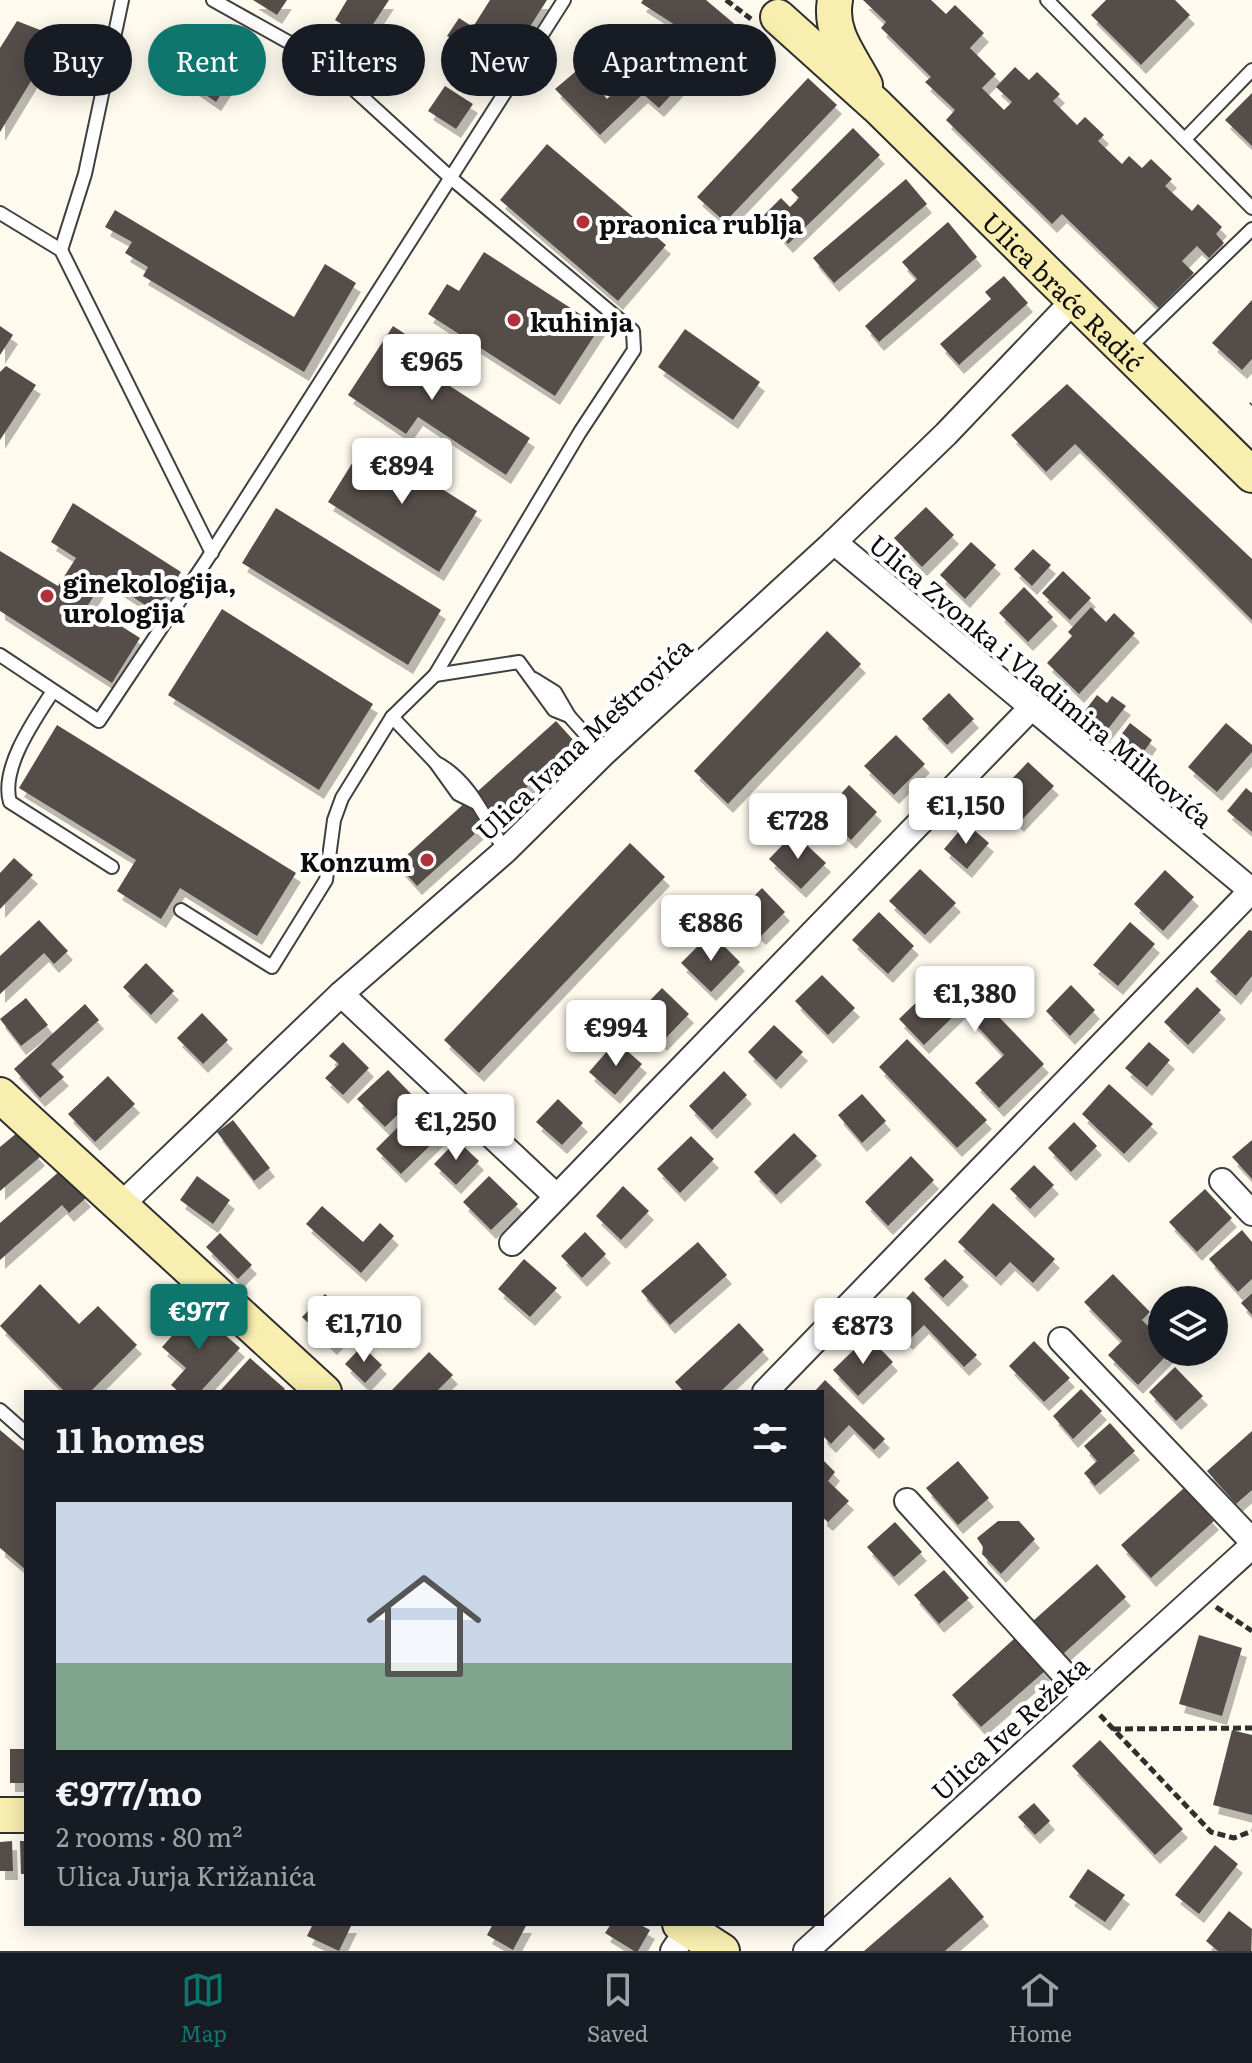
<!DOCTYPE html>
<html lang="en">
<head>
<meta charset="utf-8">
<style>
  :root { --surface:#171b24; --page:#242831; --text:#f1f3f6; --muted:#9ea1a6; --line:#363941; --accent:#0f766e }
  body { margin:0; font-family:Literata,serif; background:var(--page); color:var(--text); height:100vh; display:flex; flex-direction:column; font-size:30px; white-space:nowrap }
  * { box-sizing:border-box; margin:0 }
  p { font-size:26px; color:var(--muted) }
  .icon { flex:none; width:44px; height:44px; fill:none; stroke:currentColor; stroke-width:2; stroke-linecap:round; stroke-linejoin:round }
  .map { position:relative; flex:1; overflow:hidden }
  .sheet { position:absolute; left:24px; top:1390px; width:800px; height:536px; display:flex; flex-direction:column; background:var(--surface); border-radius:0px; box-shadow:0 4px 20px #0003 }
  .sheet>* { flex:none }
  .banner { position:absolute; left:24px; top:24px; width:800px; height:72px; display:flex; gap:16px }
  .tools { position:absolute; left:1148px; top:1286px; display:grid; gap:16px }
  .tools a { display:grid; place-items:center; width:80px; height:80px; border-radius:50%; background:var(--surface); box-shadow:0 4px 20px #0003; font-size:40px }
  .price { position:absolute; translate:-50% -68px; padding:0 18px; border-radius:8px; background:#fff; color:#222; font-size:26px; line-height:52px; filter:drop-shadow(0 2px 4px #0008) }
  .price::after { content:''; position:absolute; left:50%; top:48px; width:24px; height:18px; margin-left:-12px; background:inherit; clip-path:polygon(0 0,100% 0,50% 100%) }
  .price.current { background:var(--accent); color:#fff }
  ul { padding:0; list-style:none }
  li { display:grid; align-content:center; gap:16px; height:424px; padding:0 32px }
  li span { display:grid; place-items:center; height:248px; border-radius:0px; color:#555 }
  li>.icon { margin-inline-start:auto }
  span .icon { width:144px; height:144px; fill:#fffc; stroke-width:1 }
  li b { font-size:34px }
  h2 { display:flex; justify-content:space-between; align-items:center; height:96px; padding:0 32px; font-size:34px }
  .tag { padding:0 28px; border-radius:36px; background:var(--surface); box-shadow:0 4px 20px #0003; font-size:28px; line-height:72px }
  .tag.current { background:var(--accent); color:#fff }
  .tabs { display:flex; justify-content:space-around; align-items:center; height:112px; border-top:2px solid var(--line); background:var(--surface); font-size:22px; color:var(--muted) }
  .tabs a { display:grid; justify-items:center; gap:4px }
  .tabs .current { color:var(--accent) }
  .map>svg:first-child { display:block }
</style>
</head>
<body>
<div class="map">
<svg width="1252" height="1951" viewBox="0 0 1252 1951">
  <defs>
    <filter id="shadow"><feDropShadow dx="5" dy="9" stdDeviation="0" flood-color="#0004"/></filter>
  </defs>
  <rect width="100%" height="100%" fill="#fefaee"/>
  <g fill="#554e4a" filter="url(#shadow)">
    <polygon points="253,0 287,0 277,15"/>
    <polygon points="347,0 389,0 364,38 335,20"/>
    <polygon points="490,0 547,0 492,86 455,62 464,47 447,36 459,18 473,27"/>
    <polygon points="643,0 706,0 769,53 745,82 712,51 659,108 643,94 600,135 555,89 581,67 607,99 627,79 613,64 639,39 652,55 678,27 641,3"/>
    <polygon points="863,0 931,0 946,14 955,5 984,33 970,48 996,74 982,88 1004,110 1012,102 996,87 1015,67 1029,80 1037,72 1060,94 1053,101 1077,125 1085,117 1104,135 1098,141 1122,164 1129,156 1142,168 1151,159 1172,179 1165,186 1192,211 1198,204 1222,227 1216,234 1224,243 1209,258 1197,246 1182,261 1194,273 1159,308 1062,214 1052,224 946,120 955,110 925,82 931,77 881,28 886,22"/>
    <polygon points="1106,0 1175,0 1190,15 1141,65 1091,15"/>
    <polygon points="17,21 58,37 0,132 0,48"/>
    <polygon points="199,51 234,75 216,102 181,78"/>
    <polygon points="808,78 837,105 725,222 697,197"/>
    <polygon points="445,86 473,104 456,129 428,111"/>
    <polygon points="1252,93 1252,146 1225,120"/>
    <polygon points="853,128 880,155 788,244 762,217 781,198 790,207 799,198 791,190"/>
    <polygon points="547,144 666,245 618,301 500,200"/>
    <polygon points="906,179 927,204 834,283 813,258"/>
    <polygon points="115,210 294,317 325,264 356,283 304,372 143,276 148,267 125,253 132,242 105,227"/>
    <polygon points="948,222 977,257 879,342 865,326 917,279 902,262"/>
    <polygon points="484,252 600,327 555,396 428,314 447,284 459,291"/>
    <polygon points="1004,276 1028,303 959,365 940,344 991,299 985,292"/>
    <polygon points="1252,300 1252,359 1242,370 1212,343"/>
    <polygon points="0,326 13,335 0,355"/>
    <polygon points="393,326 443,359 433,375 530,438 506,475 418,417 406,434 348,395"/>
    <polygon points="685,329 760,382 733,420 658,367"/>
    <polygon points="6,366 36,385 0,440 0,372"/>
    <polygon points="1067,384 1252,559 1252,620 1075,444 1046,472 1011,435"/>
    <polygon points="366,441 477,511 439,572 328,502"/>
    <polygon points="73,503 181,572 156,612 105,579 88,605 140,638 112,683 0,611 0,551 58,586 76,558 51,542"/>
    <polygon points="926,507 954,535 922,567 894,538"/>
    <polygon points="276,508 441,610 408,665 242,563"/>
    <polygon points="971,542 996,565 965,599 940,575"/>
    <polygon points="1033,549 1051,565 1032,586 1014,569"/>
    <polygon points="1063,571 1091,598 1070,620 1042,593"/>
    <polygon points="1024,587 1053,617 1028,642 999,613"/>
    <polygon points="1091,607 1106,622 1114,613 1135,633 1079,694 1047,663 1072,636 1068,632"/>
    <polygon points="222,609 373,704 319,790 168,695"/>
    <polygon points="827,631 861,664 728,804 694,771"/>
    <polygon points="949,693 974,719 947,745 922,719"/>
    <polygon points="1097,695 1107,703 1112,696 1126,706 1104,734 1081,716"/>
    <polygon points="556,721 576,743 417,886 397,864"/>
    <polygon points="1130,723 1152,740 1138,760 1115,743"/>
    <polygon points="1226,723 1252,745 1252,752 1217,792 1188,767"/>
    <polygon points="57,725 296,873 257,936 180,888 161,919 117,891 136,860 19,788"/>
    <polygon points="896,735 925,764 894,795 864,766"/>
    <polygon points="1028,762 1054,786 1019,823 993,799"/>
    <polygon points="849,785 877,812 851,840 823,813"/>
    <polygon points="1246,788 1252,793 1252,832 1227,811"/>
    <polygon points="966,823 989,843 967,869 944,849"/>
    <polygon points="794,833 826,863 801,889 769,859"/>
    <polygon points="630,843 665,877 479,1073 444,1040"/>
    <polygon points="14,858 33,875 0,909 0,873"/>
    <polygon points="920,869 956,903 925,935 889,901"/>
    <polygon points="1165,870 1194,897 1163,931 1134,904"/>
    <polygon points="762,888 785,912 761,936 737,913"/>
    <polygon points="879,912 914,946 888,974 852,940"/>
    <polygon points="39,920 68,951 54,964 44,953 0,994 0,956"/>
    <polygon points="1130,922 1155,944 1118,986 1093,965"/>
    <polygon points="1249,930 1252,931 1252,976 1236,996 1210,972"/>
    <polygon points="711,933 740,962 711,992 681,963"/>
    <polygon points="146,963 174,991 151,1015 123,987"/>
    <polygon points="952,968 1044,1064 999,1108 975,1083 1004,1055 961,1009 924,1045 899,1019"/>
    <polygon points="822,975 855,1008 828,1035 795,1001"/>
    <polygon points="1071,985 1095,1010 1070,1036 1046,1011"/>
    <polygon points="1197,987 1221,1010 1188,1045 1164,1022"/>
    <polygon points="662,988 689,1014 662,1042 635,1016"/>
    <polygon points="26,998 48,1025 21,1046 0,1019"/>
    <polygon points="85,1004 99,1020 51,1064 64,1077 40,1098 14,1069"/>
    <polygon points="202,1013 228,1040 203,1064 177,1038"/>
    <polygon points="774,1025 803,1052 776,1080 748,1052"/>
    <polygon points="907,1039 987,1120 957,1148 879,1067"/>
    <polygon points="616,1041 642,1064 615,1095 589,1072"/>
    <polygon points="343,1042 369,1068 343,1095 325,1078 339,1064 329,1056"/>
    <polygon points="1149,1042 1170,1060 1147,1087 1125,1068"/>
    <polygon points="388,1070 415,1098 385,1127 357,1099"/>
    <polygon points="724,1071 747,1095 712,1130 689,1106"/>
    <polygon points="108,1076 135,1104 95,1142 68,1114"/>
    <polygon points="1109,1084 1153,1124 1124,1154 1082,1114"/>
    <polygon points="862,1094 886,1121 862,1143 838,1115"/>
    <polygon points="558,1099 583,1123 562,1145 536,1122"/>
    <polygon points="421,1104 446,1130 401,1174 376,1149"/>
    <polygon points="233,1120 270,1168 254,1181 217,1132"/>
    <polygon points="1074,1122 1097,1146 1071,1172 1048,1148"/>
    <polygon points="18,1132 40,1157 0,1191 0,1147"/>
    <polygon points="794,1133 817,1156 776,1195 754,1172"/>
    <polygon points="691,1136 714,1159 680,1193 657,1169"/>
    <polygon points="457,1140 479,1161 456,1185 434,1164"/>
    <polygon points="1252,1140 1252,1179 1232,1157"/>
    <polygon points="911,1156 934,1180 888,1226 865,1202"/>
    <polygon points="1034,1165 1054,1185 1030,1209 1010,1189"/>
    <polygon points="61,1170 86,1198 69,1213 62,1205 0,1260 0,1223"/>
    <polygon points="197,1176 230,1200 213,1224 180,1200"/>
    <polygon points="489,1176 518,1204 491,1230 463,1202"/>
    <polygon points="623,1186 649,1211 621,1240 596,1216"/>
    <polygon points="1205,1189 1232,1218 1197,1252 1169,1222"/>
    <polygon points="993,1203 1055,1259 1033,1283 1010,1262 996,1277 958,1242"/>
    <polygon points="322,1206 363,1242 380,1223 394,1236 361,1273 306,1224"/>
    <polygon points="1242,1230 1252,1242 1252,1279 1238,1292 1209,1259"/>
    <polygon points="585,1232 606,1254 582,1278 561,1256"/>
    <polygon points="220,1233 252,1265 238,1279 206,1247"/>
    <polygon points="698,1242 727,1275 670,1325 641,1291"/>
    <polygon points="524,1259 557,1288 530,1317 498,1289"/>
    <polygon points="945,1259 964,1277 943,1298 924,1279"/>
    <polygon points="1113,1274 1150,1312 1142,1320 1162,1340 1162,1352 1170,1352 1138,1385 1108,1355 1122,1341 1084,1302"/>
    <polygon points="40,1284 79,1324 98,1306 137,1345 90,1392 65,1392 0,1326"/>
    <polygon points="913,1291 977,1355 964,1367 924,1325 908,1341 886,1320"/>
    <polygon points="1252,1293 1252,1315 1241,1303"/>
    <polygon points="325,1294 354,1322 332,1346 302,1317"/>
    <polygon points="196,1309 240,1348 200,1392 179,1392 171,1385 186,1368 162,1347"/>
    <polygon points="739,1323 764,1350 720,1392 684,1392 675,1382"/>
    <polygon points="868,1336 893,1362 858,1396 833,1370"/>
    <polygon points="1034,1341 1070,1378 1044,1402 1009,1366"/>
    <polygon points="362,1346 382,1365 365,1383 345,1364"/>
    <polygon points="429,1352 453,1375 436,1392 390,1392"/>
    <polygon points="250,1358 285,1389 282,1392 219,1392"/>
    <polygon points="1175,1367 1203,1396 1176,1421 1149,1392"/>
    <polygon points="825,1380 885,1439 874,1450 849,1425 831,1444 822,1435 822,1392 814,1392"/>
    <polygon points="1081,1389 1102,1411 1073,1439 1053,1416"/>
    <polygon points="1110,1423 1135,1451 1095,1486 1084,1473 1097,1461 1084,1446"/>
    <polygon points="0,1430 26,1452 26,1570 0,1548"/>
    <polygon points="1252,1431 1252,1490 1236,1504 1207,1471"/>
    <polygon points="822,1459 835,1472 828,1481 849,1501 828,1522 822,1517"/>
    <polygon points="958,1461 989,1498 958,1525 926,1488"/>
    <polygon points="1184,1488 1214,1521 1151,1578 1121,1545"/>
    <polygon points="998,1521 1019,1521 1035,1539 1001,1574 982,1554 983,1547 977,1538"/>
    <polygon points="895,1522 922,1552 894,1577 867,1547"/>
    <polygon points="1097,1564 1126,1597 1063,1654 1033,1621"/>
    <polygon points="944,1570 969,1598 939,1624 914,1595"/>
    <polygon points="1199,1635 1242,1648 1222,1716 1179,1704"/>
    <polygon points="1015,1638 1045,1671 981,1727 952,1695"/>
    <polygon points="1232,1730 1252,1735 1252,1815 1213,1805"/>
    <polygon points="1100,1740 1183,1829 1155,1855 1072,1766"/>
    <rect x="10" y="1749" width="16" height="34"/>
    <polygon points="1034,1803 1050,1821 1035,1835 1018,1817"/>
    <polygon points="12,1841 13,1871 0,1871 0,1842"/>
    <polygon points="20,1841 26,1841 26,1874 21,1874"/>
    <polygon points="1215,1845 1238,1864 1199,1914 1175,1895"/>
    <polygon points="1088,1869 1125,1895 1105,1922 1069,1897"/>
    <polygon points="950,1877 984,1917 945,1951 864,1951"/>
    <polygon points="1229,1911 1252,1929 1251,1951 1218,1951 1206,1941"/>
    <polygon points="313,1924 352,1924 339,1951 307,1936"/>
    <polygon points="493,1924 527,1924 513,1950 487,1935"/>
    <polygon points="611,1924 639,1924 650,1930 638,1951 634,1951 605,1933"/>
  </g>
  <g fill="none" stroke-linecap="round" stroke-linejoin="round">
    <defs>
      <g id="lane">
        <polyline points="1047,0 1252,208"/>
        <polyline points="1185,139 1252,70"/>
        <polyline points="0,213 61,250 212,553"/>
        <polyline points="61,250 85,174 122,0"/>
        <polyline points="1128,349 1252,229"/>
        <polyline points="0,655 99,721 206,561 564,0"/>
        <polyline points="435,675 519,662 554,710 569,716"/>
        <polyline points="534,679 555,692 569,716 603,754"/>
        <path d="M53,691C35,719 0,768 10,802L112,867"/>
        <polyline points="392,717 435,762 458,794 474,802"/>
        <path d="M435,762C470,780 485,818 505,851"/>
        <polyline points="181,910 272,967 326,880 334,820 342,798 392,717 435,675 580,432 634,350 633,331 452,179 324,62 213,0"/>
        <polyline points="0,1410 26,1433"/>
      </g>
      <g id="street">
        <polyline points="834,542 1252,891"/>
        <polyline points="341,994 556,1196"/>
        <polyline points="1222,1181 1252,1213"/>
        <polyline points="121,1205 341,994 505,851 603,754 834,542 946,434 1073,301"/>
        <polyline points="512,1243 1030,709"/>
        <polyline points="1061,1340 1252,1541"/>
        <polyline points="765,1392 1251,891"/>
        <polyline points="907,1501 1084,1696"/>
        <polyline points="673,1951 688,1929"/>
        <polyline points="806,1951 1252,1546"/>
      </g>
      <g id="secondary">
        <path d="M835,0C829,33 850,56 865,85"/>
        <path id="s1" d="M778,17L877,106L1252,475"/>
        <polyline points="0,1095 324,1392"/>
        <polyline points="0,1815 26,1815"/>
        <polyline points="680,1924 722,1951"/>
      </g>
    </defs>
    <use href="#lane" stroke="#404040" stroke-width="16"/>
    <use href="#street" stroke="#404040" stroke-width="28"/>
    <use href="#secondary" stroke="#2f2f2f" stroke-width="38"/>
    <g stroke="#2f2f2f" stroke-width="5" stroke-dasharray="8 4" stroke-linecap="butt">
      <polyline points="726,0 751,19"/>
      <polyline points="1251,405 1252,404"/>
      <polyline points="1216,1607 1252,1631"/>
      <polyline points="1100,1715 1211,1832 1234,1838 1252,1831"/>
      <polyline points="1113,1729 1252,1728"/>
    </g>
    <use href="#lane" stroke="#fff" stroke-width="12"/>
    <use href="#street" stroke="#fff" stroke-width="24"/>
    <use href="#secondary" stroke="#f8eeaf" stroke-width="34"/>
  </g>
  <g fill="#b1313a" stroke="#fff" stroke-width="3">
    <circle cx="583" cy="222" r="8"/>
    <circle cx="514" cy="320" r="8"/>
    <circle cx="47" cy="596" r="8"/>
    <circle cx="427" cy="860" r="8"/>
  </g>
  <g text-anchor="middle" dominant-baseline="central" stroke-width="8" stroke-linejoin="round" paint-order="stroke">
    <g font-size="26" font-weight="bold" fill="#0d0d0d" stroke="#fff" text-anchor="start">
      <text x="599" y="222">praonica rublja</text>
      <text x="530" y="320">kuhinja</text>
      <text x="63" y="581">ginekologija,<tspan x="63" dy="30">urologija</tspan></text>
      <text x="411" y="860" text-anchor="end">Konzum</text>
    </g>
    <g font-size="26" fill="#0d0d0d" stroke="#fff">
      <text stroke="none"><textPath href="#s1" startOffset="396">Ulica braće Radić</textPath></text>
      <text transform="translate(1042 680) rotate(40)">Ulica Zvonka i Vladimira Milkovića</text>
      <text transform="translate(583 738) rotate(-43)">Ulica Ivana Meštrovića</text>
      <text transform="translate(1009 1727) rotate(-42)">Ulica Ive Režeka</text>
    </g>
  </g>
</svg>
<div class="tools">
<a><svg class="icon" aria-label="layers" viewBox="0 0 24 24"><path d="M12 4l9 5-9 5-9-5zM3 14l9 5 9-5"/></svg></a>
</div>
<b class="price" style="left:432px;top:402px">€965</b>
<b class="price" style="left:402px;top:506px">€894</b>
<b class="price" style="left:966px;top:846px">€1,150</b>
<b class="price" style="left:798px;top:861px">€728</b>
<b class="price" style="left:711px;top:963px">€886</b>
<b class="price" style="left:975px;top:1034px">€1,380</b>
<b class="price" style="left:616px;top:1068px">€994</b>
<b class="price" style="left:456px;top:1162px">€1,250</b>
<b class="price current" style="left:199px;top:1352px">€977</b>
<b class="price" style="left:364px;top:1364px">€1,710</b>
<b class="price" style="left:863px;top:1366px">€873</b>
<div class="banner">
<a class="tag">Buy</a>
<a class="tag current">Rent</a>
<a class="tag">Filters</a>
<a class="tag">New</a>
<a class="tag">Apartment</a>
</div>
<section class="sheet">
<h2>11 homes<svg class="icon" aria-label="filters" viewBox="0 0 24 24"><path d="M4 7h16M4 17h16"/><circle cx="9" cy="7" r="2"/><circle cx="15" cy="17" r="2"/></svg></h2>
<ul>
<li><span style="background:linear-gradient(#c9d6e8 65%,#7fa58c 0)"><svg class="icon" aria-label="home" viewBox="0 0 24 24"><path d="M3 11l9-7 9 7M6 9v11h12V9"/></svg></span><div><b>€977/mo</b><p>2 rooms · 80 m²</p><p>Ulica Jurja Križanića</p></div></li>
</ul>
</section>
</div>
<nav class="tabs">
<a class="current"><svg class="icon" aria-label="map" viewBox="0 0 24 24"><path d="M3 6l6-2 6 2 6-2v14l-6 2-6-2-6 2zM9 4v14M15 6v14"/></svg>Map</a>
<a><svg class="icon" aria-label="saved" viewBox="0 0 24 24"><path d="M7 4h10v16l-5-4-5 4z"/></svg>Saved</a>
<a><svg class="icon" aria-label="home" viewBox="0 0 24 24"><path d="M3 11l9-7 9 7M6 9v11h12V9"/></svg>Home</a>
</nav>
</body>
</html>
